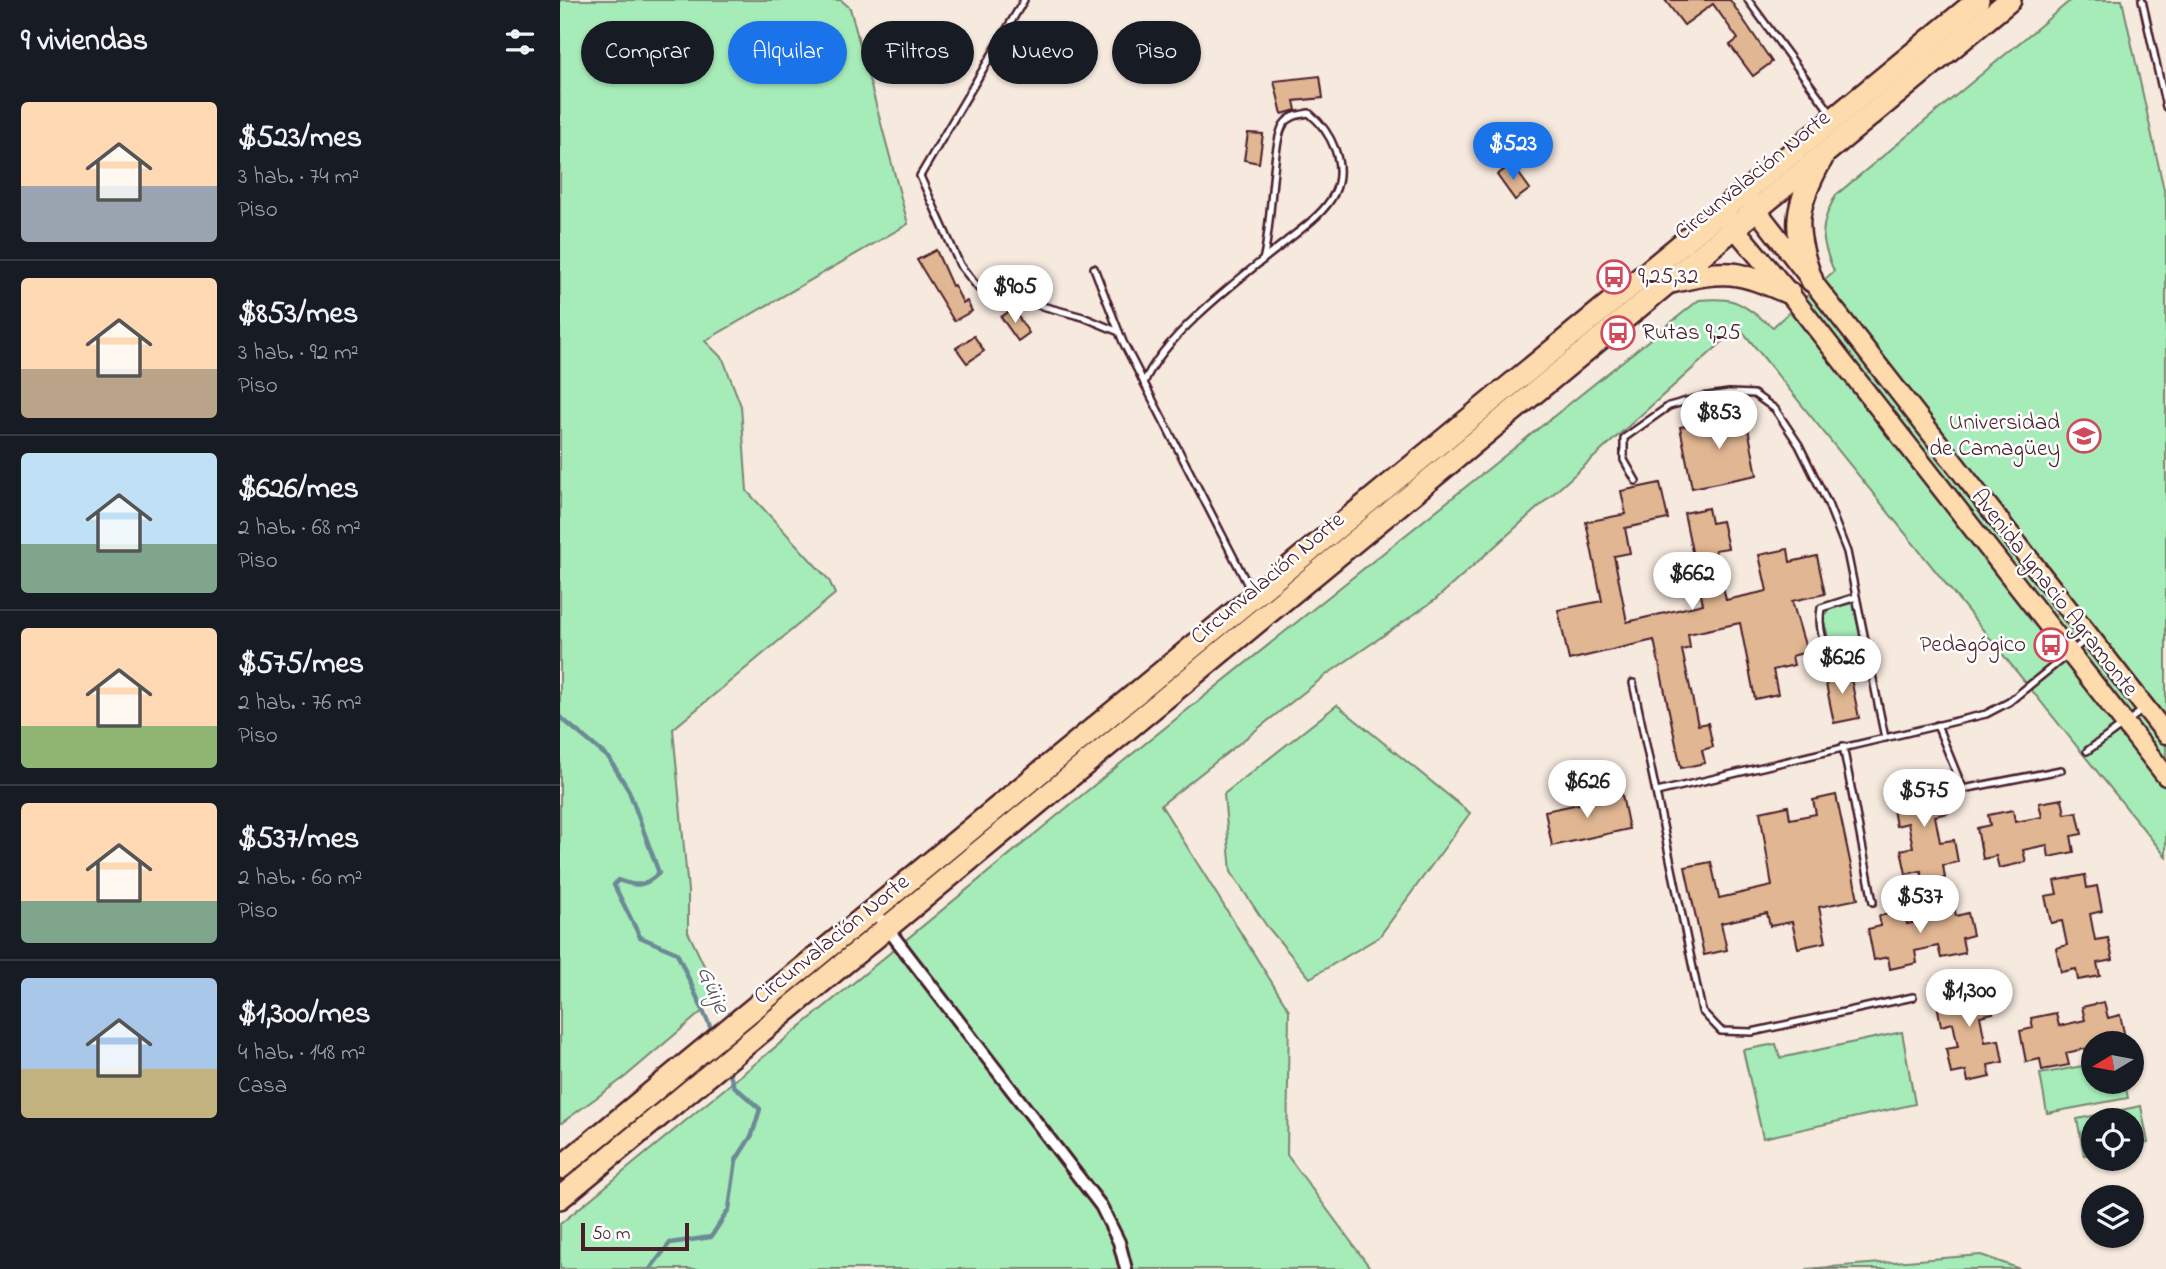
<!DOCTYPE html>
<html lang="es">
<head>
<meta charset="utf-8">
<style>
  :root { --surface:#171b24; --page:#242831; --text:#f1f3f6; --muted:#9ea1a6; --line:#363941; --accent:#1a73e8 }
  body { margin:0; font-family:"Indie Flower",sans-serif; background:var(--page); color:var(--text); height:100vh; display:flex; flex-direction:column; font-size:26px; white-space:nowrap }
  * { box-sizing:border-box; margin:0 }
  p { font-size:23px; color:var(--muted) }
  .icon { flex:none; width:38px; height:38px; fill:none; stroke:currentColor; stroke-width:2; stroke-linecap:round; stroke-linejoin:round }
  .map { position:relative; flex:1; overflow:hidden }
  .sheet { display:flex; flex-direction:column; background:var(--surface); width:560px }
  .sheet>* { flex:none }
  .banner { position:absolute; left:21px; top:21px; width:665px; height:63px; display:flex; gap:14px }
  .needle { width:46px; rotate:260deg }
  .fabs { position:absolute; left:1521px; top:1031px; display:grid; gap:14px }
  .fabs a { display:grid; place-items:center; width:63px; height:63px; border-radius:50%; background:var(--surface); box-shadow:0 2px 5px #0004; font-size:35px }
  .scale { position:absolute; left:21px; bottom:18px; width:108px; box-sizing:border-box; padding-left:7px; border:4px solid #4a1f2b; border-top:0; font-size:19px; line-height:24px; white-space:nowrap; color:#4a1f2b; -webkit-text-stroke:5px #fff; paint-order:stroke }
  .price { position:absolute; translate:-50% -60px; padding:0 16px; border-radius:24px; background:#fff; color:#222; font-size:23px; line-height:46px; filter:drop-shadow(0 2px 4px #0008) }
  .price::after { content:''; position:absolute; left:50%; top:42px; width:21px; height:16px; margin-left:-10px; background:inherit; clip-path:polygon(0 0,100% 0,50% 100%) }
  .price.active { background:var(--accent); color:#fff }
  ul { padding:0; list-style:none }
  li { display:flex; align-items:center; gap:21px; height:175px; padding:0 21px }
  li+li { border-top:2px solid var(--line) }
  li span { display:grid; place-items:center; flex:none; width:196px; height:140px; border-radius:7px; color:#555 }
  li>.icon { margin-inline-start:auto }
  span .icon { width:84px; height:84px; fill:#fffc; stroke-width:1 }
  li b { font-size:30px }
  h2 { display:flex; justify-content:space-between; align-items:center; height:84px; padding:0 21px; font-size:30px }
  .chip { padding:0 24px; border-radius:32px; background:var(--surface); box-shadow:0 2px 5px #0004; font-size:24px; line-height:63px }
  .chip.active { background:var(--accent); color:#fff }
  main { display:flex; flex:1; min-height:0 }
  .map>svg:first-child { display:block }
</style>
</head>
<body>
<main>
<section class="sheet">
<h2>9 viviendas<svg class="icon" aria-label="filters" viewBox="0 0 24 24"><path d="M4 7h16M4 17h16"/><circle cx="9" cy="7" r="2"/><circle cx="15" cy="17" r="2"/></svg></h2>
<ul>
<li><span style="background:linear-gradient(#ffd9b3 60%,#9aa5b1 0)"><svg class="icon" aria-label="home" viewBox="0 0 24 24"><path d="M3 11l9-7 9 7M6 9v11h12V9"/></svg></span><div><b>$523/mes</b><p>3 hab. · 74 m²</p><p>Piso</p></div></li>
<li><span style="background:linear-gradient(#ffd9b3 65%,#b9a48a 0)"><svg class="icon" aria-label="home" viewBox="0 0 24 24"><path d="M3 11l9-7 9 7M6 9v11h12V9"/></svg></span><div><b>$853/mes</b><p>3 hab. · 92 m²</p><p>Piso</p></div></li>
<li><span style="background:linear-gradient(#bfe0f5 65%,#7fa58c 0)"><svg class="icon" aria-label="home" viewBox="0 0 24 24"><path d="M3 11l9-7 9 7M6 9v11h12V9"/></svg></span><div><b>$626/mes</b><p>2 hab. · 68 m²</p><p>Piso</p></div></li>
<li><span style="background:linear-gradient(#ffd9b3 70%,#8fb573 0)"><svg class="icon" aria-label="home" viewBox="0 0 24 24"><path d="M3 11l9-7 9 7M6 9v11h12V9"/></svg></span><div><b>$575/mes</b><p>2 hab. · 76 m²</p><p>Piso</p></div></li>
<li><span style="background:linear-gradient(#ffd9b3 70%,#7fa58c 0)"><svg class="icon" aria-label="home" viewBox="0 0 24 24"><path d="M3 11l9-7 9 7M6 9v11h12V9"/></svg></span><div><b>$537/mes</b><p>2 hab. · 60 m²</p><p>Piso</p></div></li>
<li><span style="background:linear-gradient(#a9c7e8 65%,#c2b280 0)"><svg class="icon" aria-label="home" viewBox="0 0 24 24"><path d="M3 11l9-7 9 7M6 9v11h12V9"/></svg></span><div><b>$1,300/mes</b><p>4 hab. · 148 m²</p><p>Casa</p></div></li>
</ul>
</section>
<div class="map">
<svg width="1606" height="1269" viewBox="0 0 1606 1269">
  <rect width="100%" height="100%" fill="#f6e9de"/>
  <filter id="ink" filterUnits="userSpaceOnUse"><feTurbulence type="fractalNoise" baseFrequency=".0143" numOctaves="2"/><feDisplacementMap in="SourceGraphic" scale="14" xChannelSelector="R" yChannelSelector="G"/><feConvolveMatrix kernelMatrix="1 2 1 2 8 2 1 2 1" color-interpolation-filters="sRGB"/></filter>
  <g filter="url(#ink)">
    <g fill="#a6ecb8" stroke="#788672" stroke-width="2">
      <polygon points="0,0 281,0 290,8 348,224 145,341 163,359 181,406 187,491 269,580 275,594 113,729 128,891 128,932 159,997 65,1077 0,1124"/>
      <path d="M1511,0H1562L1606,199V857L1179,327L875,600L766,675L601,805L729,1010L727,1155L811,1269H0V1224L566,759L1139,300C1180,296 1181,305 1213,327L1274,271C1260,239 1259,225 1276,195Z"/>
      <polygon points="1293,603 1303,650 1278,655 1269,645 1264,616 1271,608"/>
      <polygon points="777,705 910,813 819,937 750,978 706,925 671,872 664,794"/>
      <polygon points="1342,1032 1355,1104 1203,1138 1183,1050 1216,1044 1220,1058"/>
      <polygon points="1533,1064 1533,1082 1565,1082 1568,1098 1487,1113 1480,1074"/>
      <polygon points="1581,1106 1588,1143 1572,1146 1572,1120 1533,1120 1533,1153 1524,1155 1517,1119"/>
      <polygon points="1421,1255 1460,1269 1246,1269"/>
    </g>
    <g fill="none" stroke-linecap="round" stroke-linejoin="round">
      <g stroke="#6c8a96" stroke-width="4.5">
        <path d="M0,717L49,758L69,791L99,873C84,887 77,887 58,880L54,885L80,937L117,953L153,1033"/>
        <polyline points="90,1269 110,1243 151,1237 169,1209 176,1160 192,1135 200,1109 174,1086 167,1067"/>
      </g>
    </g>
    <g fill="#e1b692" stroke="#4a1f2b" stroke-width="2">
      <polygon points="1105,0 1170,0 1212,62 1193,76 1170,45 1178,39 1153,4 1124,25"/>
      <polygon points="760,76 763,98 734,101 736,110 722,114 714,81"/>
      <polygon points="688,133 703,134 699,163 684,160"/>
      <polygon points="952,164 970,189 955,200 937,175"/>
      <polygon points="376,250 392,286 394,285 403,303 407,301 412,311 394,321 357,260"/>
      <polygon points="453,309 469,333 458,341 441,317"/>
      <polygon points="414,336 424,351 407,363 396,348"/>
      <polygon points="1185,413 1197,475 1132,488 1120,427"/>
      <polygon points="1100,483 1108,519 1065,528 1070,553 1054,556 1067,622 1143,604 1124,513 1148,508 1151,523 1162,521 1168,548 1155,550 1166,600 1207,591 1199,555 1228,549 1230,562 1257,556 1265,594 1232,601 1247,652 1232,656 1234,665 1213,670 1218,694 1195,699 1180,623 1128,634 1130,648 1122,650 1138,725 1148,723 1153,747 1142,750 1145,763 1121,768 1094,640 1009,660 998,610 1042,601 1026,522 1066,514 1061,491"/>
      <polygon points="1289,669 1299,718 1274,723 1264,674"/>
      <polygon points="1370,777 1373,790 1383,788 1388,813 1375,816 1380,842 1394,840 1398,862 1383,865 1385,878 1364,882 1361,871 1346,874 1341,850 1353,847 1348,823 1336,826 1331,798 1342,796 1339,783"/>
      <polygon points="1062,795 1069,829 992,846 985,811"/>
      <polygon points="1276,795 1298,899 1259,907 1266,942 1238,948 1232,922 1210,926 1207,913 1161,923 1167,950 1144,955 1125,867 1151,862 1159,898 1212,886 1200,812 1228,806 1230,819 1256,814 1253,800"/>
      <polygon points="1502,799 1505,814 1517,812 1522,834 1511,836 1514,852 1489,857 1487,845 1463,850 1466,862 1439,868 1436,856 1423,859 1417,828 1430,825 1428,815 1453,810 1455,822 1482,817 1479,803"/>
      <polygon points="1525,875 1527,888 1537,886 1542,911 1530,914 1535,940 1548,938 1553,960 1537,963 1540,976 1518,980 1516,969 1501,972 1496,948 1507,945 1502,921 1491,923 1485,896 1497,894 1494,881"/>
      <polygon points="1393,901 1396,916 1408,913 1413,935 1402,938 1405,953 1381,958 1378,946 1355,951 1357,963 1330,969 1328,957 1314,960 1308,929 1321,926 1319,916 1344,911 1347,924 1373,919 1371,905"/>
      <polygon points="1415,976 1418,990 1428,988 1433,1013 1420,1016 1425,1042 1439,1040 1443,1062 1428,1065 1430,1077 1408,1082 1406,1071 1391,1074 1386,1049 1398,1047 1393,1023 1381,1026 1376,998 1387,996 1385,983"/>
      <polygon points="1544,1002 1548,1018 1560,1015 1565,1037 1554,1039 1554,1043 1533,1043 1533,1047 1506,1053 1509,1065 1482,1070 1480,1059 1466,1062 1460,1031 1473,1028 1471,1018 1496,1013 1499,1026 1525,1020 1522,1007"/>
    </g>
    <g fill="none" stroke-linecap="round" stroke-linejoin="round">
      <defs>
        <g id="lane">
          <polyline points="464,0 360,176 400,265 419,289 523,317 559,332"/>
          <polyline points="1188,0 1271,113"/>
          <polyline points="1582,0 1606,107"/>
          <polyline points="534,268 563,342 692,593"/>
          <path d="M584,383C603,336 683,276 724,243C740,230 764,214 774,194C788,165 771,131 749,113C739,115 731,115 724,124C712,139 712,230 703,260"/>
          <polyline points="1076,481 1064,460 1064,438 1109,406 1141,397 1169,393 1194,394 1215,409 1239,445 1268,504 1287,552 1325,738"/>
          <path d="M1296,597L1261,608C1258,625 1262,649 1277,659L1308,654"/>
          <polyline points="1073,683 1142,1011 1161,1031 1192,1032 1353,997"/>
          <polyline points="1377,725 1403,789 1501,770"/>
          <polyline points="1283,746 1313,902"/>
          <polyline points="1527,751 1583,710"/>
          <polyline points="1097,792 1426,714 1449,702 1528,638"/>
        </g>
        <polyline id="street" points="314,911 541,1206 559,1242 566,1269"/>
        <g id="primary">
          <polyline points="1188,199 1606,734"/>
          <polyline points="1167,219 1229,293 1606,776"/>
        </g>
        <g id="highway">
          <path d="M1252,281C1232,229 1234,208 1262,158"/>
          <path d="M1111,282C1167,269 1176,270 1229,293"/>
          <polyline points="0,1168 1418,0"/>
          <polyline points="0,1198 1450,0"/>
        </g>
      </defs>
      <use href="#lane" stroke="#4a1f2b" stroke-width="10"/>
      <use href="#street" stroke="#4a1f2b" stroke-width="16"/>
      <use href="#primary" stroke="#4a1f2b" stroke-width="23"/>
      <use href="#highway" stroke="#4a1f2b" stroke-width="26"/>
      <use href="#lane" stroke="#fff" stroke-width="5"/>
      <use href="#street" stroke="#fff" stroke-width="10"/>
      <use href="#primary" stroke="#fedbac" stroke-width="18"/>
      <use href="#highway" stroke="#fedbac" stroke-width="21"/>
    </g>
  </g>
  <defs>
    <symbol id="bus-ring" viewBox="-11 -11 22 22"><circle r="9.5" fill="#fff" stroke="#d1495b" stroke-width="1.5"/><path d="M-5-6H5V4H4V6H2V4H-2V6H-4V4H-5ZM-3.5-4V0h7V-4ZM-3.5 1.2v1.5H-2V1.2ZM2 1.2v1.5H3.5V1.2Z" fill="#d1495b"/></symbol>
    <symbol id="university-ring" viewBox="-11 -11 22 22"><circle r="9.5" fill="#fff" stroke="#d1495b" stroke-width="1.5"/><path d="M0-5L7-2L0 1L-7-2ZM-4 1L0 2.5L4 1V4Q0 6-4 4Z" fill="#d1495b"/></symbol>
  </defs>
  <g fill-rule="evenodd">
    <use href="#bus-ring" x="1035" y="258" width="38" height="38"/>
    <use href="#bus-ring" x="1039" y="314" width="38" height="38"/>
    <use href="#university-ring" x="1505" y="417" width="38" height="38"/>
    <use href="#bus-ring" x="1472" y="626" width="38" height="38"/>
  </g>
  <g text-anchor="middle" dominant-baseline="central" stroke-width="5" stroke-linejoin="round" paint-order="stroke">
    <g font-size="23" fill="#4a1f2b" stroke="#fff">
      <text transform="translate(1193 176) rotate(-39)">Circunvalación Norte</text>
      <text transform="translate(708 579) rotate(-40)">Circunvalación Norte</text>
      <text transform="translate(1494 593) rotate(52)">Avenida Ignacio Agramonte</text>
      <text transform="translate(272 940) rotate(-39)">Circunvalación Norte</text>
    </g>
    <g font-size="23" fill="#4a1f2b" stroke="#fff" text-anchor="start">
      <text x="1078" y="277">9,25,32</text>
      <text x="1082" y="333">Rutas 9,25</text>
      <text x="1500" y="423" text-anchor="end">Universidad<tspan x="1500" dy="26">de Camagüey</tspan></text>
      <text x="1466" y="645" text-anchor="end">Pedagógico</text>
    </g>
    <g font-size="24" font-style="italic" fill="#5b5461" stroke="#fff">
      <text transform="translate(152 990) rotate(67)">Güije</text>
    </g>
  </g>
</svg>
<div class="fabs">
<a><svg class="needle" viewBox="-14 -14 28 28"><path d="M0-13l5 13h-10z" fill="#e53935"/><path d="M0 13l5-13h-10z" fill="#9ea1a6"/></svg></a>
<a><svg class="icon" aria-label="locate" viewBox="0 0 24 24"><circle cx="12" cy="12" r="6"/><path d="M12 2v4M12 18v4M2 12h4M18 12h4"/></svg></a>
<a><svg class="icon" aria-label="layers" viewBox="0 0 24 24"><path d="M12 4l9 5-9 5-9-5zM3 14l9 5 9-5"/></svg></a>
</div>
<div class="scale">50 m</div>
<b class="price active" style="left:953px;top:182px">$523</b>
<b class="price" style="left:455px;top:325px">$905</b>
<b class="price" style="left:1159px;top:451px">$853</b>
<b class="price" style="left:1132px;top:612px">$662</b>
<b class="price" style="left:1282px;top:696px">$626</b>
<b class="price" style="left:1027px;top:820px">$626</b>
<b class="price" style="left:1364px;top:829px">$575</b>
<b class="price" style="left:1360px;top:935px">$537</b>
<b class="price" style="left:1409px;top:1029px">$1,300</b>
<div class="banner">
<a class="chip">Comprar</a>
<a class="chip active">Alquilar</a>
<a class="chip">Filtros</a>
<a class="chip">Nuevo</a>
<a class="chip">Piso</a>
</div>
</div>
</main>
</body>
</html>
